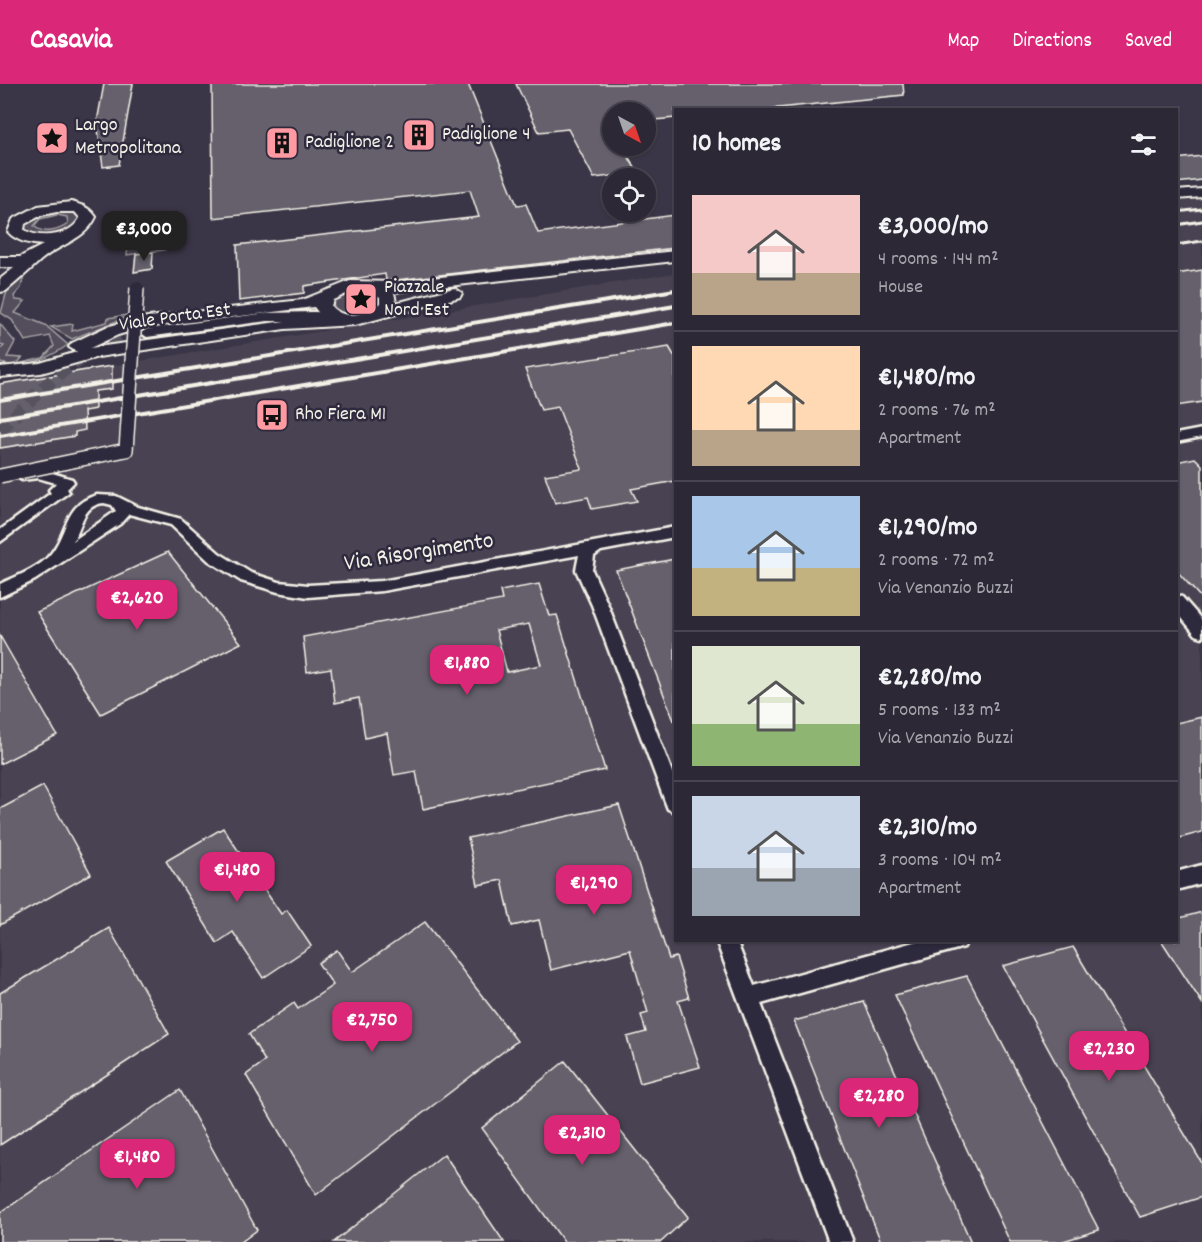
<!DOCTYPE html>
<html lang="en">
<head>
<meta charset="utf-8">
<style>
  :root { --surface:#2c2835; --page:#34303d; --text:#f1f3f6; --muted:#a6a6ad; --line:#484450; --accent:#db2777 }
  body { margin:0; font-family:Dekko,sans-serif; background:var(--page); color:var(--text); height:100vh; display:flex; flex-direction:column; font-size:22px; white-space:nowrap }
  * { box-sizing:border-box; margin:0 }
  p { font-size:20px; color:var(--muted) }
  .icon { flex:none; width:33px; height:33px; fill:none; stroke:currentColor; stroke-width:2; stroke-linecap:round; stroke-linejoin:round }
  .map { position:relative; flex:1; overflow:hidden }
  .details { position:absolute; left:674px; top:24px; width:504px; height:834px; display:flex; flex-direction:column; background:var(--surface); border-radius:0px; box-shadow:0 2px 4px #0004,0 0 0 2px var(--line) }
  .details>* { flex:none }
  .needle { width:39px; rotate:140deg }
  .controls { position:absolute; left:602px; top:18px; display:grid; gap:12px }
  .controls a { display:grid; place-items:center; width:54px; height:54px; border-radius:50%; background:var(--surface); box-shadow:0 2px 4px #0004,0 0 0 2px var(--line); font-size:30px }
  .price { position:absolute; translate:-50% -51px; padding:0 14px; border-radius:12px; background:var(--accent); color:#fff; font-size:20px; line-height:39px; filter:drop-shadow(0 2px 3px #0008) }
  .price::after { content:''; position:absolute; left:50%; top:36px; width:18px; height:14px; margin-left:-9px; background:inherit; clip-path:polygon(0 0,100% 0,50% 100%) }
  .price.active { background:#222; color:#fff }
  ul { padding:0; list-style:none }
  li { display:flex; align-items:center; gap:18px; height:150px; padding:0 18px }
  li+li { border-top:2px solid var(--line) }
  li span { display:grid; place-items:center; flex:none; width:168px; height:120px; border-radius:0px; color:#555 }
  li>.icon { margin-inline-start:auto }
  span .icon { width:72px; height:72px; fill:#fffc; stroke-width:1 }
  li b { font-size:26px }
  h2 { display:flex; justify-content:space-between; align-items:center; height:72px; padding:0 18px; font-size:26px }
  header { display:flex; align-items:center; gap:36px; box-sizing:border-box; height:84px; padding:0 30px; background:var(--accent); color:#fff }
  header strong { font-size:28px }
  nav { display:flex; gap:33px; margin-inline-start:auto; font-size:21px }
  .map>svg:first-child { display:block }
</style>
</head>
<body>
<header>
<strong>Casavia</strong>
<nav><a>Map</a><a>Directions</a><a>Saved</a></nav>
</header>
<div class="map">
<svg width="1202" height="1158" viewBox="0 0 1202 1158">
  <rect width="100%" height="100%" fill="#3b3647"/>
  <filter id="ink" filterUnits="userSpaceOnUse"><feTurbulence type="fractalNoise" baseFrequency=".0167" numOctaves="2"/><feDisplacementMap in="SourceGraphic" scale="12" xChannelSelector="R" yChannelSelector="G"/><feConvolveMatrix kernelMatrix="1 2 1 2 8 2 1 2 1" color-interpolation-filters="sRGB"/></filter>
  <g filter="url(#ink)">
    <polygon fill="#484352" points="1202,114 1202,1158 0,1158 0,300 675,189 675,856 1176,856 1176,118"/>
    <g fill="#534e5c" stroke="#a4a0a2" stroke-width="1.5" fill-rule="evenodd">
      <path d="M52,127H70L79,133L80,137C64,153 45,154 25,148L24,141L27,136ZM57,131L67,133L68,140C58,147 44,151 34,142L40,135Z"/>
      <polygon points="178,154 164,166 127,171 128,161 134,159"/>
      <path d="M47,170H50L25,189L21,204L14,212L16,216L25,217L15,229L45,241L68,261C49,274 24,286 0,279V266L4,262L0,261V240L15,258L7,273L22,274L17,280L43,274L54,262L50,252L25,257L12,236L1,229L8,203Z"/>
      <path d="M356,207L374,210L378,217C371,233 347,235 334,225L333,217L336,213Z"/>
      <polygon points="134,230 72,255 51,243 73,240 72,247 107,238 108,234"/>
    </g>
    <g fill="#65616c" stroke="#f4f1e8" stroke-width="1.5" fill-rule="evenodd">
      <polygon points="104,0 133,0 119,81 103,83 97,38"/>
      <polygon points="212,0 468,0 517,121 526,120 538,149 675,131 675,164 396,196 386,196 385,190 304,202 304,209 239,217 237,161 479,133 470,106 213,134"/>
      <polygon points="516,0 903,0 904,11 759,26 675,26 675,34 645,37 645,28 612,28 612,62 622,62 638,89 594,94 568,45 539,48"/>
      <polygon points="1202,72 1202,96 1176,99 1176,75"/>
      <polygon points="153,168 152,185 134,188 136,170"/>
      <polygon points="1202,186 1202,318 1176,322 1176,190"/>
      <polygon points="669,263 675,273 675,397 631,405 637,417 592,425 588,413 555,419 545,391 582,385 558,323 541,326 525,285"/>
      <polygon points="112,282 112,305 95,307 95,325 84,327 85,346 75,348 75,352 0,364 0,300"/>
      <polygon points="1195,374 1202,381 1202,515 1176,486 1176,378"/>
      <polygon points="168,468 241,559 101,630 37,528"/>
      <polygon points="675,475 675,637 674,637 616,486"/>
      <path d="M539,500L549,532L557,531L605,686L423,725L416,687L394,691L387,649L365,654L359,614L335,619L331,584L307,588L303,553L502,516L500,507ZM529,540L541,581L507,588L496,546Z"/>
      <polygon points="0,552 57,651 0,680"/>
      <polygon points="1202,633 1202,748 1176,755 1176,639"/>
      <polygon points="43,702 91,790 0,841 0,725"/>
      <polygon points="619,721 669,875 676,873 689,914 678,917 700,983 640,999 627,953 646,948 641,931 648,929 630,866 551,886 539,836 512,842 502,796 478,801 468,754"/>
      <polygon points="223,744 281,830 287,826 311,862 263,894 233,848 217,859 166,777"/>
      <polygon points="1202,828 1202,919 1161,856 1176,856 1176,835"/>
      <polygon points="425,838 517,957 316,1111 246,991 265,977 249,950 294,919 298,925 333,901 318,879 337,866 352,888"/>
      <polygon points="109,844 169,950 0,1061 0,909"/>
      <polygon points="1073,863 1202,1079 1202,1113 1140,1133 1003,882"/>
      <polygon points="967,892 1099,1146 1060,1158 1010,1158 895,911"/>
      <polygon points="864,918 971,1158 881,1158 794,937"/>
      <polygon points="565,977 688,1133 661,1158 564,1158 482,1044"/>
      <polygon points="180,1006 257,1146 241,1158 0,1158 0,1129"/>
      <polygon points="444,1070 504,1158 334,1158"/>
    </g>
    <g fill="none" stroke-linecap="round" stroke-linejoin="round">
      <path stroke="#57525f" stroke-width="13" stroke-dasharray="13 7" stroke-linecap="butt" d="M0,347C48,297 77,266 147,249"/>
      <defs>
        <g id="street">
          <polygon points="314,228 334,229 340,233 334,237 267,237 147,253 141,249 147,245 267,229"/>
          <polygon points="1202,345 1202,353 1176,358 1176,350"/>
          <polygon points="39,385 72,395 74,398 67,405 69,408 0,458 0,446 51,409 49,406 56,399 38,394 22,396 15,392 17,389"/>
          <path d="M97,411L116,412L138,423L181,435L219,469L251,489L279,498L308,501L382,497L675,443V453L601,467L594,472L592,486L608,521L675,696V728L668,725L666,720L592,521L576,486L579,471L382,507L308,513L278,508L241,497L209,477L171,441L129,430L120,440L35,496L0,513V500C15,493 34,486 46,475C70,452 61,421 97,411ZM104,419L112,421L116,427L73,457C83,441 82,421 104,419Z"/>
          <polygon points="1176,511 1182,513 1202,536 1202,553 1196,551 1176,527"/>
          <polygon points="1202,781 1202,799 1176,806 1176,788"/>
          <polygon points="716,856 736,856 754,902 921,856 967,856 964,863 957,865 761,920 853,1158 829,1158"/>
        </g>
        <g id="secondary">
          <polygon points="1202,105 1202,113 1176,115 1176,107"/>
          <path d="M71,118C82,121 89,123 96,133C85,156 60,160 41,176C30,186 18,197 6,207L0,208V195L14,184L0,183V173H20L43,161C31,160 17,158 8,148L13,135L38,122ZM57,128H75L80,134C71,152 41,156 24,146L25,140L42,131Z"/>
          <path d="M675,167V177L394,208L396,219L454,204L462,209L460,213L355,241L285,245L98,273L41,289L0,293V283L40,279L77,268L69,263L72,259L106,243L140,234L302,216L350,197L396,198ZM353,207H368L380,213V219C367,231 343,237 331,222L333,216ZM314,223L321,232L90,264L118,251L141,244Z"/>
        </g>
      </defs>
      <use href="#street" stroke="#f4f1e8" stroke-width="5"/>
      <use href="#secondary" stroke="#f4f1e8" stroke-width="4"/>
      <use href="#street" fill="#2f2a3d" fill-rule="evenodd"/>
      <use href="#secondary" fill="#2f2a3d" fill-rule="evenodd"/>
      <g stroke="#f4f1e8" stroke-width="3">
        <polyline points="1176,128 1202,125"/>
        <polyline points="1176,141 1202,137"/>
        <polyline points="1176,161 1202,157"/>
      </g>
      <g stroke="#f4f1e8" stroke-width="4">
        <polyline points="0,316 675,206"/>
        <polyline points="0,334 675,222"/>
        <polyline points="0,352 675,239"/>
      </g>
      <defs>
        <polyline id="street-bridge" points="0,392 126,366 137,204"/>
      </defs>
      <use href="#street-bridge" stroke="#f4f1e8" stroke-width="16" stroke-linecap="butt"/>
      <use href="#street-bridge" stroke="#2f2a3d" stroke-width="13"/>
    </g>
  </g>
  <defs>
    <symbol id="building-square" viewBox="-11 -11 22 22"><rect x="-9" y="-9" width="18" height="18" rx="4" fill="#ff9aa2" stroke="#2f2a3d"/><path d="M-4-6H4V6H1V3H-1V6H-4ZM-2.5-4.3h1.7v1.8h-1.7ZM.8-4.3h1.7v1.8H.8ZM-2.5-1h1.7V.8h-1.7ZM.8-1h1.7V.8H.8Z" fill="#111"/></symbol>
    <symbol id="sight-square" viewBox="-11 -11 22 22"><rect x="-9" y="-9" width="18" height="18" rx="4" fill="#ff9aa2" stroke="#2f2a3d"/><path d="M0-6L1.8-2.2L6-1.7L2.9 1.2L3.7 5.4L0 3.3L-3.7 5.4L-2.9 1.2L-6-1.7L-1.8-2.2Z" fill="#111"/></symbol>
    <symbol id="bus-square" viewBox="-11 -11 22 22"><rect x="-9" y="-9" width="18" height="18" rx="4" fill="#ff9aa2" stroke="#2f2a3d"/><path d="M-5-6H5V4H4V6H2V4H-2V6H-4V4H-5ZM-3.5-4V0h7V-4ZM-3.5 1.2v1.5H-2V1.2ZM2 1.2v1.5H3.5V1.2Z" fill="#111"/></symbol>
  </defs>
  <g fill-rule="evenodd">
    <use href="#building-square" x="400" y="32" width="38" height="38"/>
    <use href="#sight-square" x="33" y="35" width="38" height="38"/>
    <use href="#building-square" x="263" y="40" width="38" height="38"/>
    <use href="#sight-square" x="342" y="196" width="38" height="38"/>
    <use href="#bus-square" x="253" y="312" width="38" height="38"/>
  </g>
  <g text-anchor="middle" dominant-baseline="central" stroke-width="5" stroke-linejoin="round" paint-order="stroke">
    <g font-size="20" fill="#f4f1e8" stroke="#2f2a3d" text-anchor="start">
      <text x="75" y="42">Largo<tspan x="75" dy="23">Metropolitana</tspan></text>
      <text x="442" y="51">Padiglione 4</text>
      <text x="305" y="59">Padiglione 2</text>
      <text x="384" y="204">Piazzale<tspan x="384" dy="23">Nord Est</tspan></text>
      <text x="295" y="331">Rho Fiera M1</text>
    </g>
    <g font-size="20" fill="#f4f1e8" stroke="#2f2a3d">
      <text transform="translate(175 234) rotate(-8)">Viale Porta Est</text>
    </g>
    <g font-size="24" fill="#f4f1e8" stroke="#2f2a3d">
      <text transform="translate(419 469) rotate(-9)">Via Risorgimento</text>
    </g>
  </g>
</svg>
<div class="controls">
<a><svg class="needle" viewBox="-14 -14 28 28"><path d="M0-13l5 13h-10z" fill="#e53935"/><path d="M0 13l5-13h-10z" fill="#a6a6ad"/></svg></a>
<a><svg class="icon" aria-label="locate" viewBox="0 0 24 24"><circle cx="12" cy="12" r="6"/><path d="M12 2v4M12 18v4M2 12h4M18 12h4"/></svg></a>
</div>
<b class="price active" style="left:144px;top:178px">€3,000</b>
<b class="price" style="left:137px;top:547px">€2,620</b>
<b class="price" style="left:467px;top:612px">€1,880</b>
<b class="price" style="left:237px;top:819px">€1,480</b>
<b class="price" style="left:594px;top:832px">€1,290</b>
<b class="price" style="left:372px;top:969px">€2,750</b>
<b class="price" style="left:1109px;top:998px">€2,230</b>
<b class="price" style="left:879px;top:1045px">€2,280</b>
<b class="price" style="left:582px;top:1082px">€2,310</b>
<b class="price" style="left:137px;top:1106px">€1,480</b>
<section class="details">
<h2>10 homes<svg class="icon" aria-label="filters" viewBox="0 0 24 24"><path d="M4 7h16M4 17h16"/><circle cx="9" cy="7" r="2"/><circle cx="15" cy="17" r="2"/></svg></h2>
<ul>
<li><span style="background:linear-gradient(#f6c9c9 65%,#b9a48a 0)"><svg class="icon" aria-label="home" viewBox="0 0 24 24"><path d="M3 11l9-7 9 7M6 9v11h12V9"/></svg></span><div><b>€3,000/mo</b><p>4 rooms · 144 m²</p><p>House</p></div></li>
<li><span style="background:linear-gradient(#ffd9b3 70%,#b9a48a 0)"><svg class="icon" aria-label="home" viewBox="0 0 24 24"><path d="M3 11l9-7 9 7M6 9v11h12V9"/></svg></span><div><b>€1,480/mo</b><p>2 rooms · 76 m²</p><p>Apartment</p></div></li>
<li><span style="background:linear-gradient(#a9c7e8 60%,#c2b280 0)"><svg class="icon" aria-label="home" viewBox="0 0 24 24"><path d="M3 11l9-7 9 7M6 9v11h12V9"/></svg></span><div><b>€1,290/mo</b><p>2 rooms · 72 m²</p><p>Via Venanzio Buzzi</p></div></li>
<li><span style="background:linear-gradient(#dfe7d0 65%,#8fb573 0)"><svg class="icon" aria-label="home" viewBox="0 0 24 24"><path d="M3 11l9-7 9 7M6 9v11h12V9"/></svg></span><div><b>€2,280/mo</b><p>5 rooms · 133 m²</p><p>Via Venanzio Buzzi</p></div></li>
<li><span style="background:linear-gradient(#c9d6e8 60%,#9aa5b1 0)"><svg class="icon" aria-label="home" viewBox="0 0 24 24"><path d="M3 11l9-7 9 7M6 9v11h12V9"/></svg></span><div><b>€2,310/mo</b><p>3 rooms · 104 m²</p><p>Apartment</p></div></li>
</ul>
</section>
</div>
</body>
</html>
